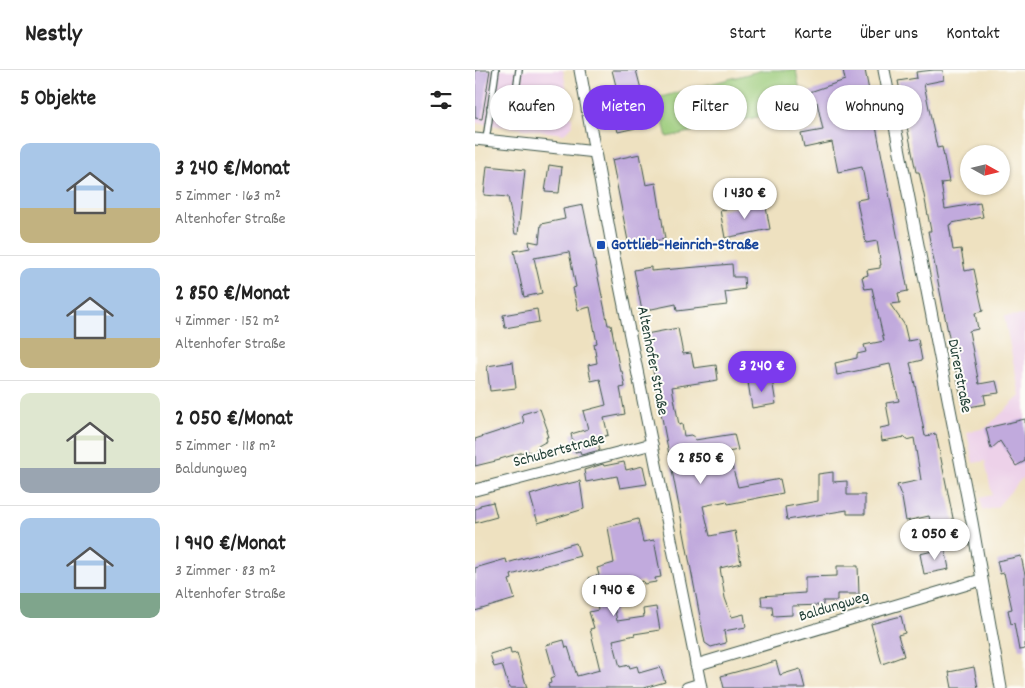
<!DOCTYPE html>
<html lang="de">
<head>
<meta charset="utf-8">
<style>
  :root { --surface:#fff; --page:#f2f2f2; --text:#222; --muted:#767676; --line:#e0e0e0; --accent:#7c3aed }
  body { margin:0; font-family:Dekko,sans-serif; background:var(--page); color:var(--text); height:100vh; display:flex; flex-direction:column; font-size:19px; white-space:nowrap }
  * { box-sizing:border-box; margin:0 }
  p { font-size:16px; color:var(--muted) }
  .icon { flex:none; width:28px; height:28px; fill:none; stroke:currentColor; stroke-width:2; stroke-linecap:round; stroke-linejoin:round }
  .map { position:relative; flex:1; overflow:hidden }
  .details { display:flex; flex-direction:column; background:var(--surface); width:475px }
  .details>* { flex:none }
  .banner { position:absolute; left:15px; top:15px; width:460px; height:45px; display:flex; gap:10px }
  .needle { width:32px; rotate:98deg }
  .fabs { position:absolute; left:485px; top:75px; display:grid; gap:10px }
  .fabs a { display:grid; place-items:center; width:50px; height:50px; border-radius:50%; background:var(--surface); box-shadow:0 1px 4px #0004; font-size:25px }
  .price { position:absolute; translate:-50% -42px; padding:0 11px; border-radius:18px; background:#fff; color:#222; font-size:16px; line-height:32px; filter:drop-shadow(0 1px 2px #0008) }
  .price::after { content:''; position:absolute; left:50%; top:30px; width:15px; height:11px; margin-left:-8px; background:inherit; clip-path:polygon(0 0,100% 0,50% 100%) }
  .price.on { background:var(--accent); color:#fff }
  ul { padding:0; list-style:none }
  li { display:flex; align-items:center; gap:15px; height:125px; padding:0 20px }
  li+li { border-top:1px solid var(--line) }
  li span { display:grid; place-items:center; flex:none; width:140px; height:100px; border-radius:10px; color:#555 }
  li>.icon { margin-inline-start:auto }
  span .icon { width:60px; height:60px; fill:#fffc; stroke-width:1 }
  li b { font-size:21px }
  h2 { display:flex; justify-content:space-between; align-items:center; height:60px; padding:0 20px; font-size:21px }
  .pill { padding:0 18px; border-radius:22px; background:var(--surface); box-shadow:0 1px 4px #0004; font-size:18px; line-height:45px }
  .pill.on { background:var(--accent); color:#fff }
  header { display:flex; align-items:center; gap:30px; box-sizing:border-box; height:70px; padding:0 25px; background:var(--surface); border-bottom:1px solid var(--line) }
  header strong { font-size:24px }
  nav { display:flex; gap:28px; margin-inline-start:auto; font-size:18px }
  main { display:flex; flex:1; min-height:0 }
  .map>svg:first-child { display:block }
</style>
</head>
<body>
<header>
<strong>Nestly</strong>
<nav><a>Start</a><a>Karte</a><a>Über uns</a><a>Kontakt</a></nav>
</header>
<main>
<section class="details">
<h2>5 Objekte<svg class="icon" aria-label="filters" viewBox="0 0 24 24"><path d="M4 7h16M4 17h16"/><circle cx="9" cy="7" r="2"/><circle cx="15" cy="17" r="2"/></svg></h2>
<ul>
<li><span style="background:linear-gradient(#a9c7e8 65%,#c2b280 0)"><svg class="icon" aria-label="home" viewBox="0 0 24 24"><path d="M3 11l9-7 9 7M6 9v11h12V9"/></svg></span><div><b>3 240 €/Monat</b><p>5 Zimmer · 163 m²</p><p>Altenhofer Straße</p></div></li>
<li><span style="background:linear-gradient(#a9c7e8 70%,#c2b280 0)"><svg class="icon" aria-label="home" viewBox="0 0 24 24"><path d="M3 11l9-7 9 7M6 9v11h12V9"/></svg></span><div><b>2 850 €/Monat</b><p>4 Zimmer · 152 m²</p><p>Altenhofer Straße</p></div></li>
<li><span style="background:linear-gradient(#dfe7d0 75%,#9aa5b1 0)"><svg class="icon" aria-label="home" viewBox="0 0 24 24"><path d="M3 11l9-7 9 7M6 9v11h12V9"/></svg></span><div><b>2 050 €/Monat</b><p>5 Zimmer · 118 m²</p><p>Baldungweg</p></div></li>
<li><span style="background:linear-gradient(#a9c7e8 75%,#7fa58c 0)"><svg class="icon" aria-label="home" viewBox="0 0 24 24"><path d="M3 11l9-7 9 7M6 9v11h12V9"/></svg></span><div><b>1 940 €/Monat</b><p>3 Zimmer · 83 m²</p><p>Altenhofer Straße</p></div></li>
</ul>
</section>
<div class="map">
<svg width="550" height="618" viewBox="0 0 550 618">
  <rect width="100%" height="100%" fill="#fdfcf7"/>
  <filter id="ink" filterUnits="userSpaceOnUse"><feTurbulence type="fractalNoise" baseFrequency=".02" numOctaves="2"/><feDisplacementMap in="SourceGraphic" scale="10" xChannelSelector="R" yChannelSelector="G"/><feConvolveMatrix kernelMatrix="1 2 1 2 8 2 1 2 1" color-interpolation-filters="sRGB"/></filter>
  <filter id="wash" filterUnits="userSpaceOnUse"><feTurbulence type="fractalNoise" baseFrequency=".0096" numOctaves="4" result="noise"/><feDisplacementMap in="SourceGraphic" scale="20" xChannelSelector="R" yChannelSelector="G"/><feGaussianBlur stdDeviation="1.12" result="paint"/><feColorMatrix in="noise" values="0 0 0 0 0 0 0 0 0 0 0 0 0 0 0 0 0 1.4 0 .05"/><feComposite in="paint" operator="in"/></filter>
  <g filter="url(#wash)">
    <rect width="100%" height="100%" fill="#eee1c0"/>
    <g fill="#edd1e9">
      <polygon points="0,0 88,0 98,55 89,64 0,53"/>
      <polygon points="550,245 550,405 522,437 508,441 505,428 517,425 510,391 498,393 492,362 511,358 545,326 529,246"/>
    </g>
    <polygon fill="#9bcb7a" stroke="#5d8457" points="288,0 321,0 328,37 192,67 182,28"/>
    <g id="blocks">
      <g fill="#c1aadd">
        <polygon points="0,0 15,0 7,49 0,48"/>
        <polygon points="137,0 161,0 166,19 156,22 165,57 143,62 134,27 143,24"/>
        <polygon points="368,0 390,0 433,221 423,223 425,233 415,234 429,254 433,271 443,269 447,290 435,293 438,305 450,366 461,364 480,458 458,463 454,446 431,451 427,428 422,415 446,410 439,368 431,370 430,367 407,371 405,358 415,356 411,333 424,331 415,294 362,305 360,293 382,288 382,284 391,282 389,275 409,271 397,218 390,219 387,207 393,205 392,200 405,198 405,195 406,195 402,171 391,173 383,137 382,130 393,128 387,97 363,102 357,72 329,78 326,64 348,60 342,32 333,35 329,24 370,10"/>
        <polygon points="459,0 468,0 469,10 449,14 462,78 467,77 474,112 466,113 470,139 505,133 508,147 477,153 477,154 474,155 478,180 486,179 490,201 499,199 505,228 508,241 500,243 503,259 494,261 504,314 521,311 524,323 509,325 511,334 488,338 453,161 456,161 449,125 444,102 441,102 423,11 442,8 441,2"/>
        <polygon points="48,25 73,30 69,52 44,48"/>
        <polygon points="165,84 171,115 181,113 190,169 154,176 137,90"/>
        <polygon points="74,95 87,97 84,123 70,122"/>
        <polygon points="12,96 50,100 43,164 40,164 33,127 9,125"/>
        <polygon points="290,132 295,159 250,168 245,140"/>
        <polygon points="108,135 133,255 136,255 145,301 147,301 150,317 145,318 150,344 129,348 133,365 122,369 125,380 106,385 105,381 100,382 96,364 113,359 108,341 131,335 125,309 116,311 113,295 122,293 119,274 122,273 115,237 103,240 98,218 101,217 94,182 59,188 67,223 49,227 39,181 55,178 54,171 64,173 66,154 90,149 88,139"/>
        <polygon points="257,194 258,207 269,207 270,219 250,222 252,235 202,241 201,234 167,241 159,200 176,197 176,201"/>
        <polygon points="62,239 64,252 30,258 28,245"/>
        <polygon points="203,258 208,284 216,283 219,298 241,295 243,310 197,317 204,355 207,354 209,366 216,365 217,366 219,366 220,370 259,364 263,380 253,382 263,417 305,409 308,423 253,434 252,431 228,436 235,466 260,461 266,493 245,498 250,528 257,547 269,544 271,557 249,561 251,573 236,577 230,573 171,264"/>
        <polygon points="38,292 41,318 15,321 12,296"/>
        <polygon points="297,309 301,334 277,338 273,312"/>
        <polygon points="65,339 73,361 71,361 73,367 71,367 72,371 63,376 59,383 52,381 25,389 25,390 0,396 0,369 49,353 47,344"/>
        <polygon points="550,349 550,391 541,396 525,371 516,379 511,358"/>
        <polygon points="149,392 151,400 168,396 172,414 145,418 142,406 111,412 109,400 128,394 129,396"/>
        <polygon points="358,402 358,412 372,411 372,425 390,425 390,444 372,444 372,440 312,450 310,437 343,431 343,404"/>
        <polygon points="105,411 109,439 63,453 55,425 79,417"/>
        <polygon points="18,432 22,447 0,453 0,439 5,437 5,435"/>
        <polygon points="163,449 168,472 179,470 186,507 180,508 181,512 169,514 168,511 136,521 142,551 169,547 168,539 181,537 185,560 159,564 160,565 138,570 145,597 154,595 155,598 162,596 164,603 185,597 190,612 169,618 74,618 73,614 76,613 75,609 80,607 71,575 89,570 91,578 93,577 102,606 125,600 115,559 119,558 114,542 123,540 114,508 124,505 122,498 139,493 133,457"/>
        <polygon points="101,473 105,486 36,505 37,509 34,510 40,529 0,541 0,498 31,489 32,493"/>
        <polygon points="470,478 474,499 449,504 445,484"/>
        <polygon points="546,486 550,505 550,579 544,580 539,553 536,554 533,540 537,539 529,503 525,504 522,491"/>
        <polygon points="362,496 383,496 384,524 362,524 362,531 348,531 348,535 317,536 317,545 298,546 297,536 287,536 286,526 330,523 330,507 362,506"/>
        <polygon points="426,546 430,563 423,565 429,586 407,594 396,554"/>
        <polygon points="35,578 36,584 42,583 52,618 34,618 27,595 19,597 15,584"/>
        <polygon points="301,591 305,605 325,599 330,618 249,618 246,606"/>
        <polygon points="499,597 503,618 477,618 474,602"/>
      </g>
    </g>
  </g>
  <g filter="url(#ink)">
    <use href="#blocks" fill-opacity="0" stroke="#3e5649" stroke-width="1"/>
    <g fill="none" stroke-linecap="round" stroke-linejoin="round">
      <defs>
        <g id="lane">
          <polyline points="15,38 38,41 44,0"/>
          <polyline points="11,70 21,0"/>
        </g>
        <g id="street">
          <polyline points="105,0 139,186 226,618"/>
          <polyline points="409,0 497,452 526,618"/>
          <polyline points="0,69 121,82"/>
          <polyline points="0,420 177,374"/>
          <polyline points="221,595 506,510"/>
          <polyline points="212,618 225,614"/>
        </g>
      </defs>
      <use href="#lane" stroke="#3e5649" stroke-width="8"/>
      <use href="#street" stroke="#3e5649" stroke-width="13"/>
      <use href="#lane" stroke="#fff" stroke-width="5.5"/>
      <use href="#street" stroke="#fff" stroke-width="11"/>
    </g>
  </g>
  <rect fill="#1a4fb4" stroke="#fdfcf7" stroke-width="2" x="121" y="170" width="10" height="10" rx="2.5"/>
  <g text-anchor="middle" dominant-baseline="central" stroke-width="4" stroke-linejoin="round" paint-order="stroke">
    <g font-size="16" font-weight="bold" fill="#164399" stroke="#fdfcf7" text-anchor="start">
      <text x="136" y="175">Gottlieb-Heinrich-Straße</text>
    </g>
    <g font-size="16" fill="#1f3d34" stroke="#fdfcf7">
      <text transform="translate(177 291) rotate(79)">Altenhofer Straße</text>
      <text transform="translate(484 306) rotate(79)">Dürerstraße</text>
      <text transform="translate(84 381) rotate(-15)">Schubertstraße</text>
      <text transform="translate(359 537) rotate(-17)">Baldungweg</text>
    </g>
  </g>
</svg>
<div class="fabs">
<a><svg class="needle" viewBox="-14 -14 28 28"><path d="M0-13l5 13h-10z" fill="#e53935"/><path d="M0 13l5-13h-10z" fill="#767676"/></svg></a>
</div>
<b class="price" style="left:270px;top:150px">1 430 €</b>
<b class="price on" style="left:287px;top:323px">3 240 €</b>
<b class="price" style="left:226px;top:415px">2 850 €</b>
<b class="price" style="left:460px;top:491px">2 050 €</b>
<b class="price" style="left:139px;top:547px">1 940 €</b>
<div class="banner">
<a class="pill">Kaufen</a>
<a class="pill on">Mieten</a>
<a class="pill">Filter</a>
<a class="pill">Neu</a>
<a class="pill">Wohnung</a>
</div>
</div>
</main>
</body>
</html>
